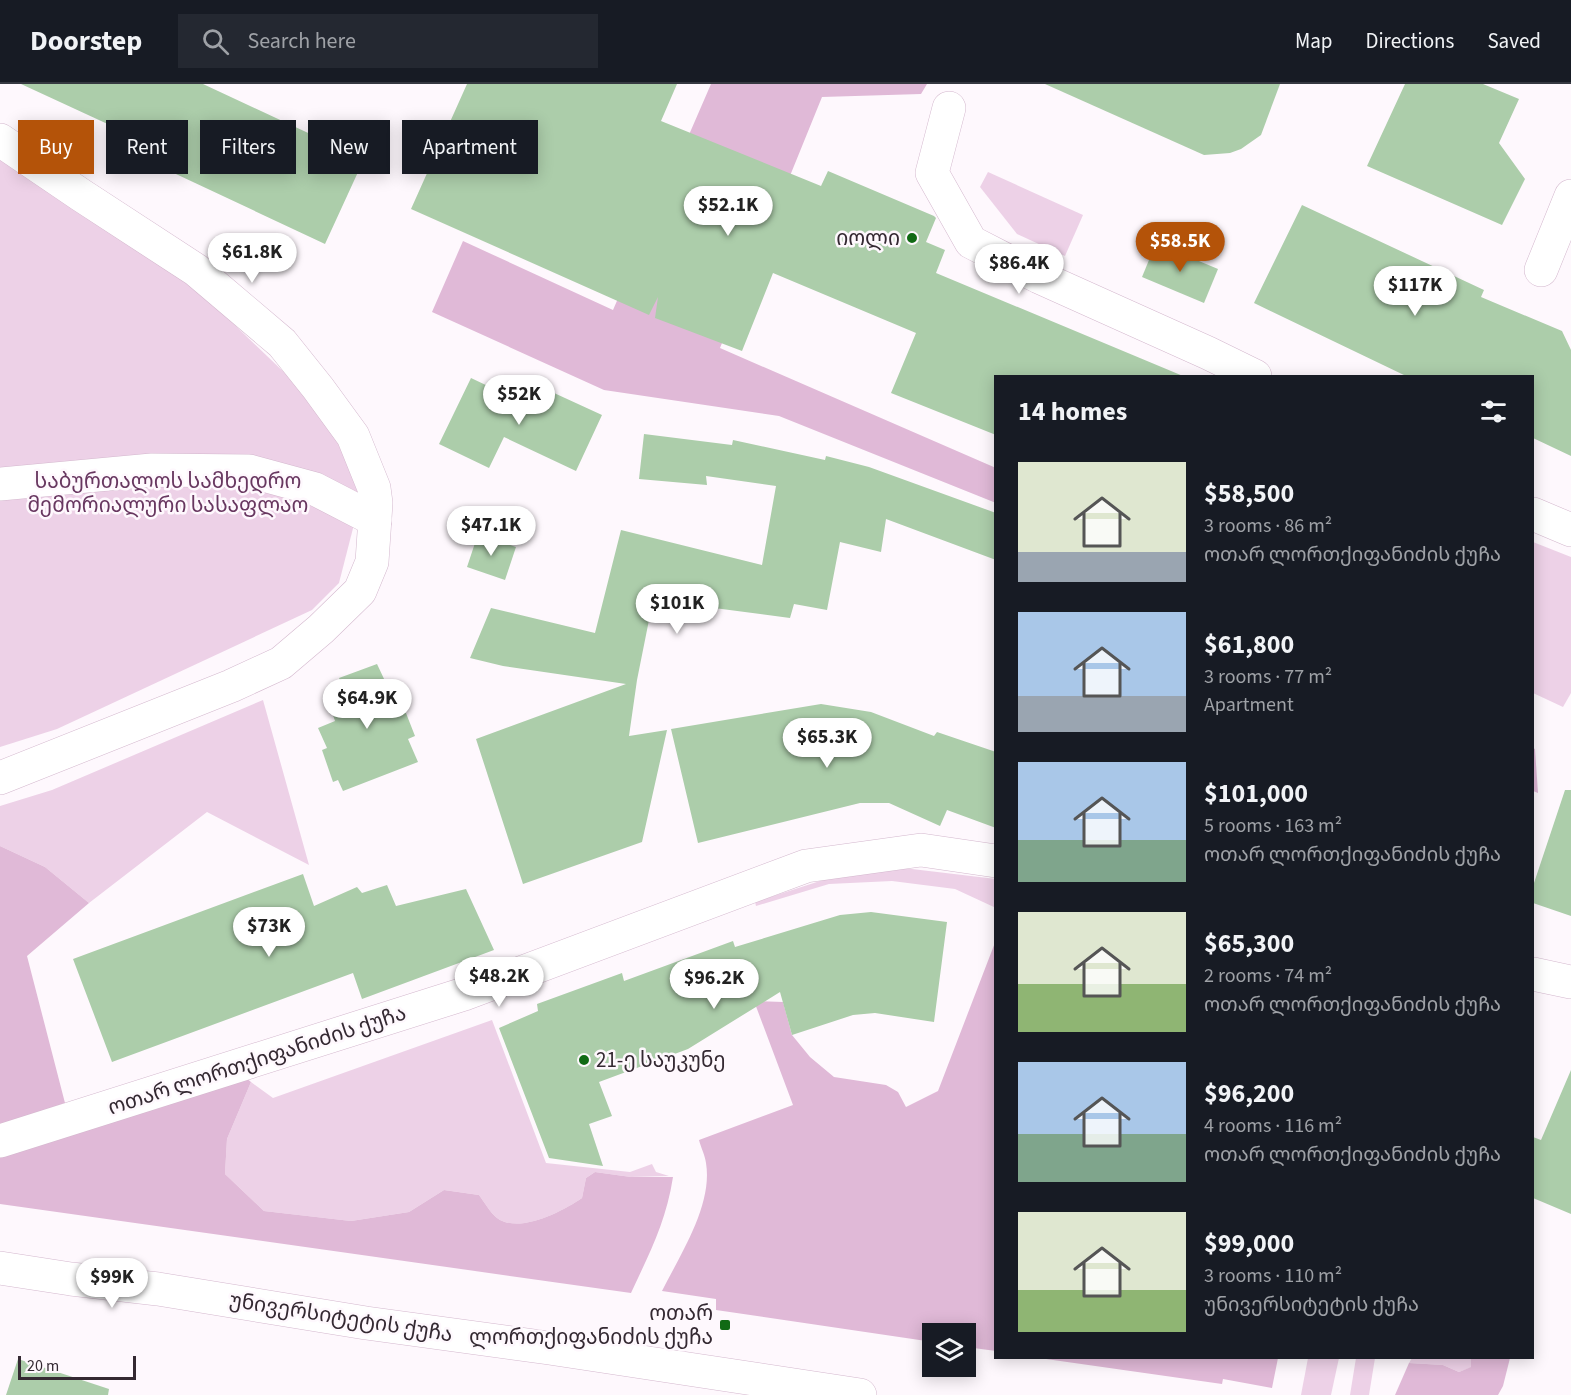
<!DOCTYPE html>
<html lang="en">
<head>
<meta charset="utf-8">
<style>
  :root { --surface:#171b24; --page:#242831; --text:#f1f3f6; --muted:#9ea1a6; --line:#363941; --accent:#b45309 }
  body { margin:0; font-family:"Source Sans 3","Noto Sans Georgian",sans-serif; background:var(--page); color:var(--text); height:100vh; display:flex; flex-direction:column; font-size:22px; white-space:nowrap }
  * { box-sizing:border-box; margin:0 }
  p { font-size:20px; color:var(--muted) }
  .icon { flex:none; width:33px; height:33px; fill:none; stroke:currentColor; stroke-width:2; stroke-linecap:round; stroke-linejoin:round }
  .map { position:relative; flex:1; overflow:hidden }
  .panel { position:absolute; left:994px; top:291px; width:540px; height:984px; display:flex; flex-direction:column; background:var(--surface); border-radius:0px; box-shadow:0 3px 15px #0003 }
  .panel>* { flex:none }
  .banner { position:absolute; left:18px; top:36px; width:570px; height:54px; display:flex; gap:12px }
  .tools { position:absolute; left:922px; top:1239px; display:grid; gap:12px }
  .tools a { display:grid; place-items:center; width:54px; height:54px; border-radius:0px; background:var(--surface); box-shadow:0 3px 15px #0003; font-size:30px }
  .scale { position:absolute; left:18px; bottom:15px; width:118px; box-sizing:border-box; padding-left:6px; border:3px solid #342932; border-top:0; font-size:16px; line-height:21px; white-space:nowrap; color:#342932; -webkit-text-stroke:4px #fef8fd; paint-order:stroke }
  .price { position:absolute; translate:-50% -51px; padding:0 14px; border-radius:21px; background:#fff; color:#222; font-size:20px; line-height:39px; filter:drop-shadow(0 2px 3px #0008) }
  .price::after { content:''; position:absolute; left:50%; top:36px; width:18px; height:14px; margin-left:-9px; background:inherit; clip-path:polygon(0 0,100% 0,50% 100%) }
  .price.current { background:var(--accent); color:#fff }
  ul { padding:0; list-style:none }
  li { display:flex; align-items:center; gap:18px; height:150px; padding:0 24px }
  li span { display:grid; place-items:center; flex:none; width:168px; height:120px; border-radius:0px; color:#555 }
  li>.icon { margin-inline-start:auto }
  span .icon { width:72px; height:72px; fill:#fffc; stroke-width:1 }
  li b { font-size:26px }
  h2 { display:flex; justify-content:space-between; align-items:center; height:72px; padding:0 24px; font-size:26px }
  .tag { padding:0 21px; border-radius:0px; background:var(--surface); box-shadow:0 3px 15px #0003; font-size:21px; line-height:54px }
  .tag.current { background:var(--accent); color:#fff }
  header { display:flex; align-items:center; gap:36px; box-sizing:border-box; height:84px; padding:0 30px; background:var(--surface); border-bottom:2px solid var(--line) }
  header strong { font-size:28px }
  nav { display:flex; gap:33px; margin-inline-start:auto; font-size:21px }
  .search { width:420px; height:54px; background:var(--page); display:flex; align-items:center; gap:15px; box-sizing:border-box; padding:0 21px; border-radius:0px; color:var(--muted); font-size:22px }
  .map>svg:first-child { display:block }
</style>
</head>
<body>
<header>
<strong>Doorstep</strong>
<div class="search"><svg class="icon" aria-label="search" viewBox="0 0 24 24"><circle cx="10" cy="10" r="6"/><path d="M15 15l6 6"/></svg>Search here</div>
<nav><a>Map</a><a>Directions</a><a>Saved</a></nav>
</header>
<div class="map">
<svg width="1571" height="1311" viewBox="0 0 1571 1311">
  <rect width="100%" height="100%" fill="#fef8fd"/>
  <g fill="#edd1e7">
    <polygon points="0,65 147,166 215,222 291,295 349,362 360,417 339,499 312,526 57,645 0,663"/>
    <polygon points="988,88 1083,131 1065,172 1017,150 980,103"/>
    <polygon points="1533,458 1571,473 1571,609 1563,623 1533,609"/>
    <polygon points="263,616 309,781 207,728 89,819 45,783 0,762 0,722 52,706"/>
    <polygon points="892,784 912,785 996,795 996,824 955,805 892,797 829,800 756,822 755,818 823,796"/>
    <path d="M492,936L546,1079L630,1088L652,1080L656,1088L669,1092L631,1093L595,1088L586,1094L582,1114C563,1127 523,1148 500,1136C492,1132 485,1119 479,1111L444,1106L409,1128L351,1137L264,1127L225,1090L227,1055L251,998L273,1014Z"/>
    <polygon points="1308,1274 1339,1274 1331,1311 1301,1311"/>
    <polygon points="1356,1274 1375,1274 1369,1311 1350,1311"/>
    <polygon points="1412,1274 1471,1274 1472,1283 1459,1288 1443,1281 1409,1279"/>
  </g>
  <g fill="#e0b9d7">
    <polygon points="711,0 927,0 921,10 822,13 720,264 996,384 996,419 779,332 604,306 432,228 463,157 613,226"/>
    <polygon points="1533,664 1535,665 1538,709 1533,707"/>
    <polygon points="0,762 45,783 89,819 27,872 65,1019 0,1041"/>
    <path d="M996,856V1267L966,1263V1250H933V1258L716,1226V1215L662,1207C680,1171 713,1121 706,1079C705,1071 701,1064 699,1056L793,1021L754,917L783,918L792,951L810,973L834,993L886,1001L898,1008L906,1023L938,1007Z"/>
    <path d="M245,993L251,998L227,1055L225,1090L264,1127L351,1137L409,1128L444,1106L479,1111C485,1119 492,1132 500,1136C523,1148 563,1127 582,1114L586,1094L595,1088L631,1093H673C666,1138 650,1168 631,1209L0,1120V1074Z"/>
    <polygon points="1039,1274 1278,1274 1272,1304 1223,1295 1222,1300"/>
    <polygon points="1471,1274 1510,1274 1503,1302 1498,1311 1395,1311 1409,1279 1443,1281 1459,1288 1471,1283"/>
  </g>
  <g fill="#accdaa">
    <polygon points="21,0 203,0 364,75 325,160 146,76 153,61"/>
    <polygon points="467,0 677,0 661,37 821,102 828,87 934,132 936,134 926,158 945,166 936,189 1183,292 996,292 996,351 891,309 916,249 773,189 742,267 655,234 658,213 649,231 411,125"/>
    <polygon points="1045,0 1280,0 1261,51 1241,65 1230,69 1204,71"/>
    <polygon points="1405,0 1483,0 1519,15 1499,59 1525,95 1502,141 1367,82"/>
    <polygon points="1302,121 1484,206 1481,213 1562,247 1571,266 1571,372 1533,354 1533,292 1406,292 1254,219"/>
    <polygon points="1156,159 1218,185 1204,219 1142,193"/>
    <polygon points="471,294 532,323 541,303 602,331 576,387 504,353 489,384 439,360"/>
    <polygon points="644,350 732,361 733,356 825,376 826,372 869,383 996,429 996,476 886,435 881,468 840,458 827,526 794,520 790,534 653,516 637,596 629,652 667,646 642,758 523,800 476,655 626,600 503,582 470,574 491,524 595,549 621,446 762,481 776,402 706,392 707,401 639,395"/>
    <polygon points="478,450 516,463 505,496 467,483"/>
    <polygon points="377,580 385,597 393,596 415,652 408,655 418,678 343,707 338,696 333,698 322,666 327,664 318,644 335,637 328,616 337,611 335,604 342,601 339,594"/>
    <polygon points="821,620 871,628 934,652 937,648 996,668 996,744 947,726 940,742 889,719 860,719 698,759 671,645"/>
    <polygon points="1565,706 1571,706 1571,832 1533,819 1533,802"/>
    <polygon points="303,790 314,822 357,803 362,809 387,801 396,822 466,805 494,866 362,915 353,889 112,978 73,875"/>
    <polygon points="871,828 947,838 934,938 875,929 853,931 792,951 780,908 688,965 599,998 612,1032 589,1040 603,1082 549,1074 499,944 538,927 537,920 622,889 624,897 733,857 735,863 840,831"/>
    <polygon points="1571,986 1571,1130 1533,1114 1533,1053 1541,1056"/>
    <polygon points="18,1275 109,1305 108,1311 6,1311"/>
  </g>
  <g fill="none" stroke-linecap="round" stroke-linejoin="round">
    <defs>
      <g id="street">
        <polyline points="949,24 932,89 971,158 1039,193 1208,269 1255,292"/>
        <polyline points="0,56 81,111 196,186 282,259 318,304 353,352 374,404 376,419 372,478 360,507 321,545 281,579 231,602 0,694"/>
        <polyline points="1541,186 1571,112"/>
        <polyline points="0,400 152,386 249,387 315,405 375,436"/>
        <polyline points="1533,430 1571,446"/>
        <polyline points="1533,890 1571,898"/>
        <polyline points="0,1057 464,910 806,782 921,766 996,777"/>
      </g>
      <polyline id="secondary" points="0,1184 71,1195 158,1205 366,1239 549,1264 860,1311"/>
    </defs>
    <use href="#street" stroke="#d4b8ce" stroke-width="34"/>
    <use href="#secondary" stroke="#d4b8ce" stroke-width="34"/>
    <use href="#street" stroke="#fff" stroke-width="33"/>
    <use href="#secondary" stroke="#fff" stroke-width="33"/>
  </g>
  <g fill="#106a14" stroke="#fef8fd" stroke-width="2">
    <circle cx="912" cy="154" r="6"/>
    <circle cx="584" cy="976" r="6"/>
    <rect x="719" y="1235" width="12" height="12" rx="3"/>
  </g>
  <g text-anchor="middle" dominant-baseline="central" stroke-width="5" stroke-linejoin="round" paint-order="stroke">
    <g font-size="21" fill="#342932" stroke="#fef8fd" text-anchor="end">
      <text x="900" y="154">იოლი</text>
      <text x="596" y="976" text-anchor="start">21-ე საუკუნე</text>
      <text x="713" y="1229">ოთარ<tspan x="713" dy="24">ლორთქიფანიძის ქუჩა</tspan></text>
    </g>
    <g font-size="21" fill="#683760" stroke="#fef8fd">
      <text x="168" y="397">საბურთალოს სამხედრო<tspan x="168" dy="24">მემორიალური სასაფლაო</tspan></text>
    </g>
    <g font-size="21" fill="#342932" stroke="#fef8fd">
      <text transform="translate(257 976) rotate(-18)">ოთარ ლორთქიფანიძის ქუჩა</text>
      <text transform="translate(341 1233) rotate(9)">უნივერსიტეტის ქუჩა</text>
    </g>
  </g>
</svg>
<div class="tools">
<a><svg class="icon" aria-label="layers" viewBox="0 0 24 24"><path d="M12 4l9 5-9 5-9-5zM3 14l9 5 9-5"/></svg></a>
</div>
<div class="scale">20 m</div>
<b class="price" style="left:728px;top:153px">$52.1K</b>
<b class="price current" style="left:1180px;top:189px">$58.5K</b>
<b class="price" style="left:252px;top:200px">$61.8K</b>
<b class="price" style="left:1019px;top:211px">$86.4K</b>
<b class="price" style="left:1415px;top:233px">$117K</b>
<b class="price" style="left:519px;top:342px">$52K</b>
<b class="price" style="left:491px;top:473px">$47.1K</b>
<b class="price" style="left:677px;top:551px">$101K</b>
<b class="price" style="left:367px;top:646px">$64.9K</b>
<b class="price" style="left:827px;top:685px">$65.3K</b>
<b class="price" style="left:269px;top:874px">$73K</b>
<b class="price" style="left:499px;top:924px">$48.2K</b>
<b class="price" style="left:714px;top:926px">$96.2K</b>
<b class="price" style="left:112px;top:1225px">$99K</b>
<div class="banner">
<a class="tag current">Buy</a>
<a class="tag">Rent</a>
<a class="tag">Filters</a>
<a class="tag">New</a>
<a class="tag">Apartment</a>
</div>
<section class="panel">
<h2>14 homes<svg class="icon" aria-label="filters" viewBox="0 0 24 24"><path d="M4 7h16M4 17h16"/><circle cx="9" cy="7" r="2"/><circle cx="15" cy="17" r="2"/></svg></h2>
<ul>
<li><span style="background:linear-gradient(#dfe7d0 75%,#9aa5b1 0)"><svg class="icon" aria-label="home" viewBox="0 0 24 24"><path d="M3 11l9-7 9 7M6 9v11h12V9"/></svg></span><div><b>$58,500</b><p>3 rooms · 86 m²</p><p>ოთარ ლორთქიფანიძის ქუჩა</p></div></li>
<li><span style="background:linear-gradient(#a9c7e8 70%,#9aa5b1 0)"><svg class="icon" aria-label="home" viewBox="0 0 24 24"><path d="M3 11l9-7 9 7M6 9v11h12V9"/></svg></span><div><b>$61,800</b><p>3 rooms · 77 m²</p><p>Apartment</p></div></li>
<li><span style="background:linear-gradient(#a9c7e8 65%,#7fa58c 0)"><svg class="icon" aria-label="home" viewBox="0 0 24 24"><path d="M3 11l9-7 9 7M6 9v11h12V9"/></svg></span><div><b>$101,000</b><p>5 rooms · 163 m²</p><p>ოთარ ლორთქიფანიძის ქუჩა</p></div></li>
<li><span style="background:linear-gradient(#dfe7d0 60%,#8fb573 0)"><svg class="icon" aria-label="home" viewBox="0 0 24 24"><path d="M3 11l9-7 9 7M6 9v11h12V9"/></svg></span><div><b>$65,300</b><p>2 rooms · 74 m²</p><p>ოთარ ლორთქიფანიძის ქუჩა</p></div></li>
<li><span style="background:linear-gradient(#a9c7e8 60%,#7fa58c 0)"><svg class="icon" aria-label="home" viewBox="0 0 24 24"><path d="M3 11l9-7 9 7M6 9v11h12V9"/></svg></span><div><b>$96,200</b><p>4 rooms · 116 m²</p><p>ოთარ ლორთქიფანიძის ქუჩა</p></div></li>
<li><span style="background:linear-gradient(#dfe7d0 65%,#8fb573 0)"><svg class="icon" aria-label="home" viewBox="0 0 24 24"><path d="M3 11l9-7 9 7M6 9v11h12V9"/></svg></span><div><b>$99,000</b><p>3 rooms · 110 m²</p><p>უნივერსიტეტის ქუჩა</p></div></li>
</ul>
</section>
</div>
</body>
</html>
